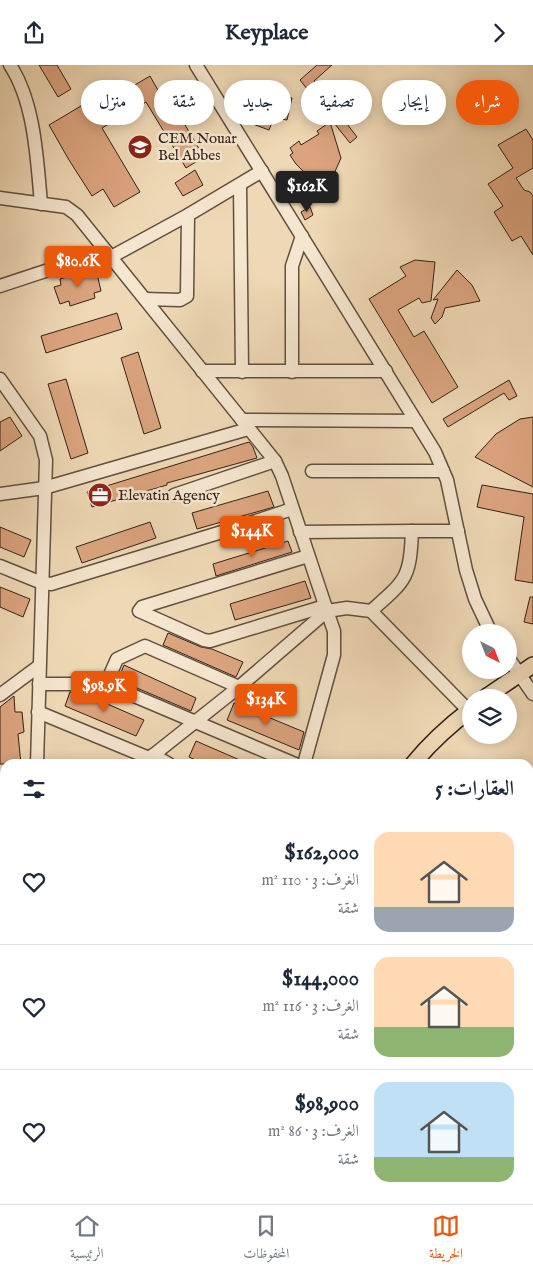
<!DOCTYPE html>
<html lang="ar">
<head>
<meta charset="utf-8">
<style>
  :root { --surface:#fff; --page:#f6f6f7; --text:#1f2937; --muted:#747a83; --line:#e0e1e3; --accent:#ea580c }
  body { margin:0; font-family:"IM FELL English",Amiri,serif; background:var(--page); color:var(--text); direction:rtl; height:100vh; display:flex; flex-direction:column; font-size:19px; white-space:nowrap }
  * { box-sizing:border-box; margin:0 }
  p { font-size:16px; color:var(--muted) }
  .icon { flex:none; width:28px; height:28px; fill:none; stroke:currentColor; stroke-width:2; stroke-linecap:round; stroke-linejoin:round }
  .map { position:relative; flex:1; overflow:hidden; direction:ltr }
  .side { position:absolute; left:0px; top:694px; width:534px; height:446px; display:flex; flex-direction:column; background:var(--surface); border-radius:15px 15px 0 0; box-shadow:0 2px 12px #0003; direction:rtl }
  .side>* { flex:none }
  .top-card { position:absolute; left:15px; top:15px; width:504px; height:45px; direction:rtl; display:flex; gap:10px }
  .needle { width:32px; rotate:138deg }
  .fabs { position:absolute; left:462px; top:559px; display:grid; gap:10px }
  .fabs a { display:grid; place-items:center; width:55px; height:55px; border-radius:50%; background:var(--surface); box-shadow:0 2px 12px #0003; font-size:25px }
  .price { position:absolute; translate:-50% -42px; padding:0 11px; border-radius:5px; background:var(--accent); color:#fff; font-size:16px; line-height:32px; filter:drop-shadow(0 1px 2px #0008) }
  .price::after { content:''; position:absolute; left:50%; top:30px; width:15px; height:11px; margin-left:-8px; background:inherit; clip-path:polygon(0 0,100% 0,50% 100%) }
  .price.current { background:#222; color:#fff }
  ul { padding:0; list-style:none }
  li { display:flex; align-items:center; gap:15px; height:125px; padding:0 20px }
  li+li { border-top:1px solid var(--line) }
  li span { display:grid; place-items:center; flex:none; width:140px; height:100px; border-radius:15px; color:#555 }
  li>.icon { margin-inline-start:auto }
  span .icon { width:60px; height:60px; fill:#fffc; stroke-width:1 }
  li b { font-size:21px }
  h2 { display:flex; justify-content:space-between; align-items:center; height:60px; padding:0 20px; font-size:21px }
  .pill { padding:0 18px; border-radius:22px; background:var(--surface); box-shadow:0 2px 12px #0003; font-size:18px; line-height:45px }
  .pill.current { background:var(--accent); color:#fff }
  header { display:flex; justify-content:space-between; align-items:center; height:65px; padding:0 20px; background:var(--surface); font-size:22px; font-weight:700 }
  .tabs { display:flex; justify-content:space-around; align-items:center; height:70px; border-top:1px solid var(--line); background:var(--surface); font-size:14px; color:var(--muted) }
  .tabs a { display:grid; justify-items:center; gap:2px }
  .tabs .current { color:var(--accent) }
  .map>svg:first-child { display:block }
</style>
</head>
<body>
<header><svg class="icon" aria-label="forward" viewBox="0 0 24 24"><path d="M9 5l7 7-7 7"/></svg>Keyplace<svg class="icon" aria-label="share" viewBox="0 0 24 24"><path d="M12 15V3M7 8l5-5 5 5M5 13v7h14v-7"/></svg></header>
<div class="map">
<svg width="533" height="1139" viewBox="0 0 533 1139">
  <rect width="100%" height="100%" fill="#efd8b5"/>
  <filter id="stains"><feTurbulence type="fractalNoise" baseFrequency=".004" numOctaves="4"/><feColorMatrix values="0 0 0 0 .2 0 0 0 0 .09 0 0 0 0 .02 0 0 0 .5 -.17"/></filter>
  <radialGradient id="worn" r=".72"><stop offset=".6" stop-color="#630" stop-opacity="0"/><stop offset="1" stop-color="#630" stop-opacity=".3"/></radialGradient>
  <g fill="#b2c093" stroke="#727056">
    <polygon points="0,1037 5,1038 5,1135 205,1135 206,1139 0,1139"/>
    <polygon points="229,1135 333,1135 330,1139 231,1139"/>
  </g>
  <g fill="#dba47e" stroke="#322118">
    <polygon points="39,0 57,0 71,24 58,32"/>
    <polygon points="317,0 332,0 314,16 357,72 350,78 300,15"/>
    <polygon points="150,11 159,27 167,22 172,29 168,31 204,92 186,103 146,37 102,63 140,127 114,142 103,124 92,131 69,95 49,60 118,19 123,27"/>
    <polygon points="269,29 292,33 287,55 274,53 269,65 250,58 259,34 263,30"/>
    <polygon points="330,57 341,93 333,111 322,115 306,109 296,99 290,90 293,88 290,83 299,76 301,80 319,69 317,66"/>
    <polygon points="526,64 533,75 533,103 516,113 524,125 530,127 533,131 533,190 521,171 512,176 494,147 503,141 488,119 513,103 498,80"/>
    <polygon points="195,105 203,120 183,131 175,118"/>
    <polygon points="310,142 313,150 305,155 301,147"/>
    <polygon points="415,195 435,197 431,236 422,238 419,233 398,245 414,272 424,266 458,322 432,338 369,234 406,211 400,202"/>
    <polygon points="457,205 472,220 480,236 445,243 442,252 435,259 431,253 438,234 433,235"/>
    <polygon points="87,206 89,210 97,209 101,226 94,228 95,233 70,241 69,236 60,239 54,222 61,220 60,214"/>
    <polygon points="117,248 122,264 46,288 41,271"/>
    <polygon points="138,287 161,363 144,369 121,293"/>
    <polygon points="66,314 88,388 71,394 48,319"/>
    <polygon points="509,315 517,331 509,335 504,328 448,362 443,354"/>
    <polygon points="10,352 22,371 0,386 0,357"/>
    <polygon points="533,352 533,422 475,392 496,369 520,354"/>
    <polygon points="249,377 253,382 257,393 167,418 167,420 92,442 87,427"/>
    <polygon points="482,420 533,429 533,518 515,515 524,452 477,442"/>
    <polygon points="268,426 274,442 197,464 192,448"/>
    <polygon points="150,457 156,473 82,498 76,482"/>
    <polygon points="0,462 31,475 24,492 0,482"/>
    <polygon points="288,476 292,487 216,511 213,499"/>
    <polygon points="305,516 311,533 235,555 230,539"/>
    <polygon points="0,522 30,534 23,552 0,542"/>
    <polygon points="530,532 533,532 533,559 524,557"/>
    <polygon points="168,568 201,582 212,584 243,597 236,612 163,580"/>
    <polygon points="124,600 196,633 191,646 118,615"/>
    <polygon points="70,627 80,627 144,655 136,671 65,641"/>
    <polygon points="14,631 15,647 22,647 24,667 18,669 21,699 0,699 0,642"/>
    <polygon points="234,638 304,667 299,685 227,655"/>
    <polygon points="196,676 249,699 204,699 189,692"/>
  </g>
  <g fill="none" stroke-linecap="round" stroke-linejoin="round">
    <defs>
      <g id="minor">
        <path d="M10,0C35,38 37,95 41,139"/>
        <polyline points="196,0 435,387 447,415 466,505 475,534 491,568"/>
        <polyline points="240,120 242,307"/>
        <polyline points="0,133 66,142 77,150 275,396 282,411 327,546 334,566 334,590 304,699"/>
        <polyline points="111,192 188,150 262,106"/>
        <polyline points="0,221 106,186"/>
        <polyline points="145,234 180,235 187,231 188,150"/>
        <polyline points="202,306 386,306"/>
        <polyline points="292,307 292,201 302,171"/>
        <polyline points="0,314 40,371 46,395 37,699"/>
        <polyline points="242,355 416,356"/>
        <polyline points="312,406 443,406"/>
        <polyline points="0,429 44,423 248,364"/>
        <polyline points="174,430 275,396"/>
        <polyline points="412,466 458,466"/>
        <path d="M300,467L412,466C410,514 406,515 371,546"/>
        <polyline points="308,491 142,542 139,546 204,575 210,576 325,541"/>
        <polyline points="0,501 42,518 51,519 235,463 292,444"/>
        <polyline points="509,594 533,629"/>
        <polyline points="39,619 106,619 295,699"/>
        <polyline points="106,619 117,594 145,581 239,622"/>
        <polyline points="0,630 39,601"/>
        <polyline points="38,647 149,693"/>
        <polyline points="153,690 169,699"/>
        <polyline points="142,699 239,622 327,546 347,543 371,546 469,646"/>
        <polyline points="529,720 533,717"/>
        <polyline points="529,760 533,765"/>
        <polyline points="529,826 533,819"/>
        <polyline points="0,888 5,890"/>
        <polyline points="529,890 533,892"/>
        <polyline points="529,973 533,975"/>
        <polyline points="0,985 5,969"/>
        <polyline points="529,995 533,985"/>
        <polyline points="529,1061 533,1063"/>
        <polyline points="0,1112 5,1095"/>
        <polyline points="485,1135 496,1139"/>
        <polyline points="471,1139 473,1135"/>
      </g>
      <g id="major">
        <polyline points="486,632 533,600"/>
        <path d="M413,699C430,678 450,660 471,644"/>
        <polyline points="0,786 5,788"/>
        <polyline points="0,1026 5,1028"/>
        <polyline points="218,1135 219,1139"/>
        <polyline points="345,1139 359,1136 378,1139"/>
      </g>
    </defs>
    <use href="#minor" stroke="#614f3f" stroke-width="15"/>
    <use href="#major" stroke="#322118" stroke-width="18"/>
    <use href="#minor" stroke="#f5e6cf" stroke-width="12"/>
    <use href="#major" stroke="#efd8b5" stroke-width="15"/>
    <g stroke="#322118" stroke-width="1">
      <polyline points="0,1056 5,1058"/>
      <polyline points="168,1135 171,1139"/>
    </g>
  </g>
  <defs>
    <symbol id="school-disc" viewBox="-11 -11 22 22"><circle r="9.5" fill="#8f2418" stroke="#f5e6cf"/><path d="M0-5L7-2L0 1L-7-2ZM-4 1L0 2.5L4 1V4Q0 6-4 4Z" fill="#fff"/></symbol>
    <symbol id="office-disc" viewBox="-11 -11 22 22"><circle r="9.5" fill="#8f2418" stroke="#f5e6cf"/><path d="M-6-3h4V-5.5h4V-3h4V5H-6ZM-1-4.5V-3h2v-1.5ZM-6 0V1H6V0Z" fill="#fff"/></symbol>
  </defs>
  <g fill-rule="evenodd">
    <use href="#school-disc" x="126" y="68" width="28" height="28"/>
    <use href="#office-disc" x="86" y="416" width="28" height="28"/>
  </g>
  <g text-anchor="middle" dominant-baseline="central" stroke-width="5" stroke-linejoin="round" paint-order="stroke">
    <g font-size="15" fill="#322118" stroke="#f5e6cf" text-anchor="start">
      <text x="158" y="73">CEM Nouar<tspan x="158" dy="17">Bel Abbes</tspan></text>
      <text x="118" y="430">Elevatin Agency</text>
    </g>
  </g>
  <rect width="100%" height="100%" filter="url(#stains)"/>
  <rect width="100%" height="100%" fill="url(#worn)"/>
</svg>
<div class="fabs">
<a><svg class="needle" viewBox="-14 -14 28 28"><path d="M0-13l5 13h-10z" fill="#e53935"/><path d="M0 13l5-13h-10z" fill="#747a83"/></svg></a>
<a><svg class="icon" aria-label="layers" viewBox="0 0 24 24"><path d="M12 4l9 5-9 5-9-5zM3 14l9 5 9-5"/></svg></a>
</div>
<b class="price current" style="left:307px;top:148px">$162K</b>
<b class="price" style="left:78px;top:223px">$80.6K</b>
<b class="price" style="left:252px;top:493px">$144K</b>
<b class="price" style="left:104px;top:648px">$98.9K</b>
<b class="price" style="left:266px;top:661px">$134K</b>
<div class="top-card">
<a class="pill current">شراء</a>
<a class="pill">إيجار</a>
<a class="pill">تصفية</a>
<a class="pill">جديد</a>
<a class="pill">شقة</a>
<a class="pill">منزل</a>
</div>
<section class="side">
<h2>العقارات: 5<svg class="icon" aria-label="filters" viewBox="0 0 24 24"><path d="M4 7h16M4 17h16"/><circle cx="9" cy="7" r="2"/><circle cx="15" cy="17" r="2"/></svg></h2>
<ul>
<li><span style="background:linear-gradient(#ffd9b3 75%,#9aa5b1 0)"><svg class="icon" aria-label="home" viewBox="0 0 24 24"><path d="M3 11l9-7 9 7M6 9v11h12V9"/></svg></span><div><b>$162,000</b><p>الغرف: 3 · 110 m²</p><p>شقة</p></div><svg class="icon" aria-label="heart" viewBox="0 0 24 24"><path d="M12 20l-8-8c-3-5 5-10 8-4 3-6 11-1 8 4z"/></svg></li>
<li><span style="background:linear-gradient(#ffd9b3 70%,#8fb573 0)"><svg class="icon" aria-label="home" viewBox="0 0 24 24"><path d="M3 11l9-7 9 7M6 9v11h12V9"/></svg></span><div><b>$144,000</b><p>الغرف: 3 · 116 m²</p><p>شقة</p></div><svg class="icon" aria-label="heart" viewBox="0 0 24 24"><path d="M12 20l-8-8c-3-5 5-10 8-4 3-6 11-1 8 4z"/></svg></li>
<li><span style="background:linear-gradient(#bfe0f5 75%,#8fb573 0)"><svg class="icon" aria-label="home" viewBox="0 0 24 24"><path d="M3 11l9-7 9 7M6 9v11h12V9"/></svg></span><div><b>$98,900</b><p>الغرف: 3 · 86 m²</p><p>شقة</p></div><svg class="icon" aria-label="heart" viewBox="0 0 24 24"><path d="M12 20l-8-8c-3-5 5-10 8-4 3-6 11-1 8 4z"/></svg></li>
</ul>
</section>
</div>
<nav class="tabs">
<a class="current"><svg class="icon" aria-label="map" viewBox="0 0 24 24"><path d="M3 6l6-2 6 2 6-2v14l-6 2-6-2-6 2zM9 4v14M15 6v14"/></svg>الخريطة</a>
<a><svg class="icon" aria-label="saved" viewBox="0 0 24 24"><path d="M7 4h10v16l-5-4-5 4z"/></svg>المحفوظات</a>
<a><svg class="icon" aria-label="home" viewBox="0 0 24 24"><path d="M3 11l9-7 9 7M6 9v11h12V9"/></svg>الرئيسية</a>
</nav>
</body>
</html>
